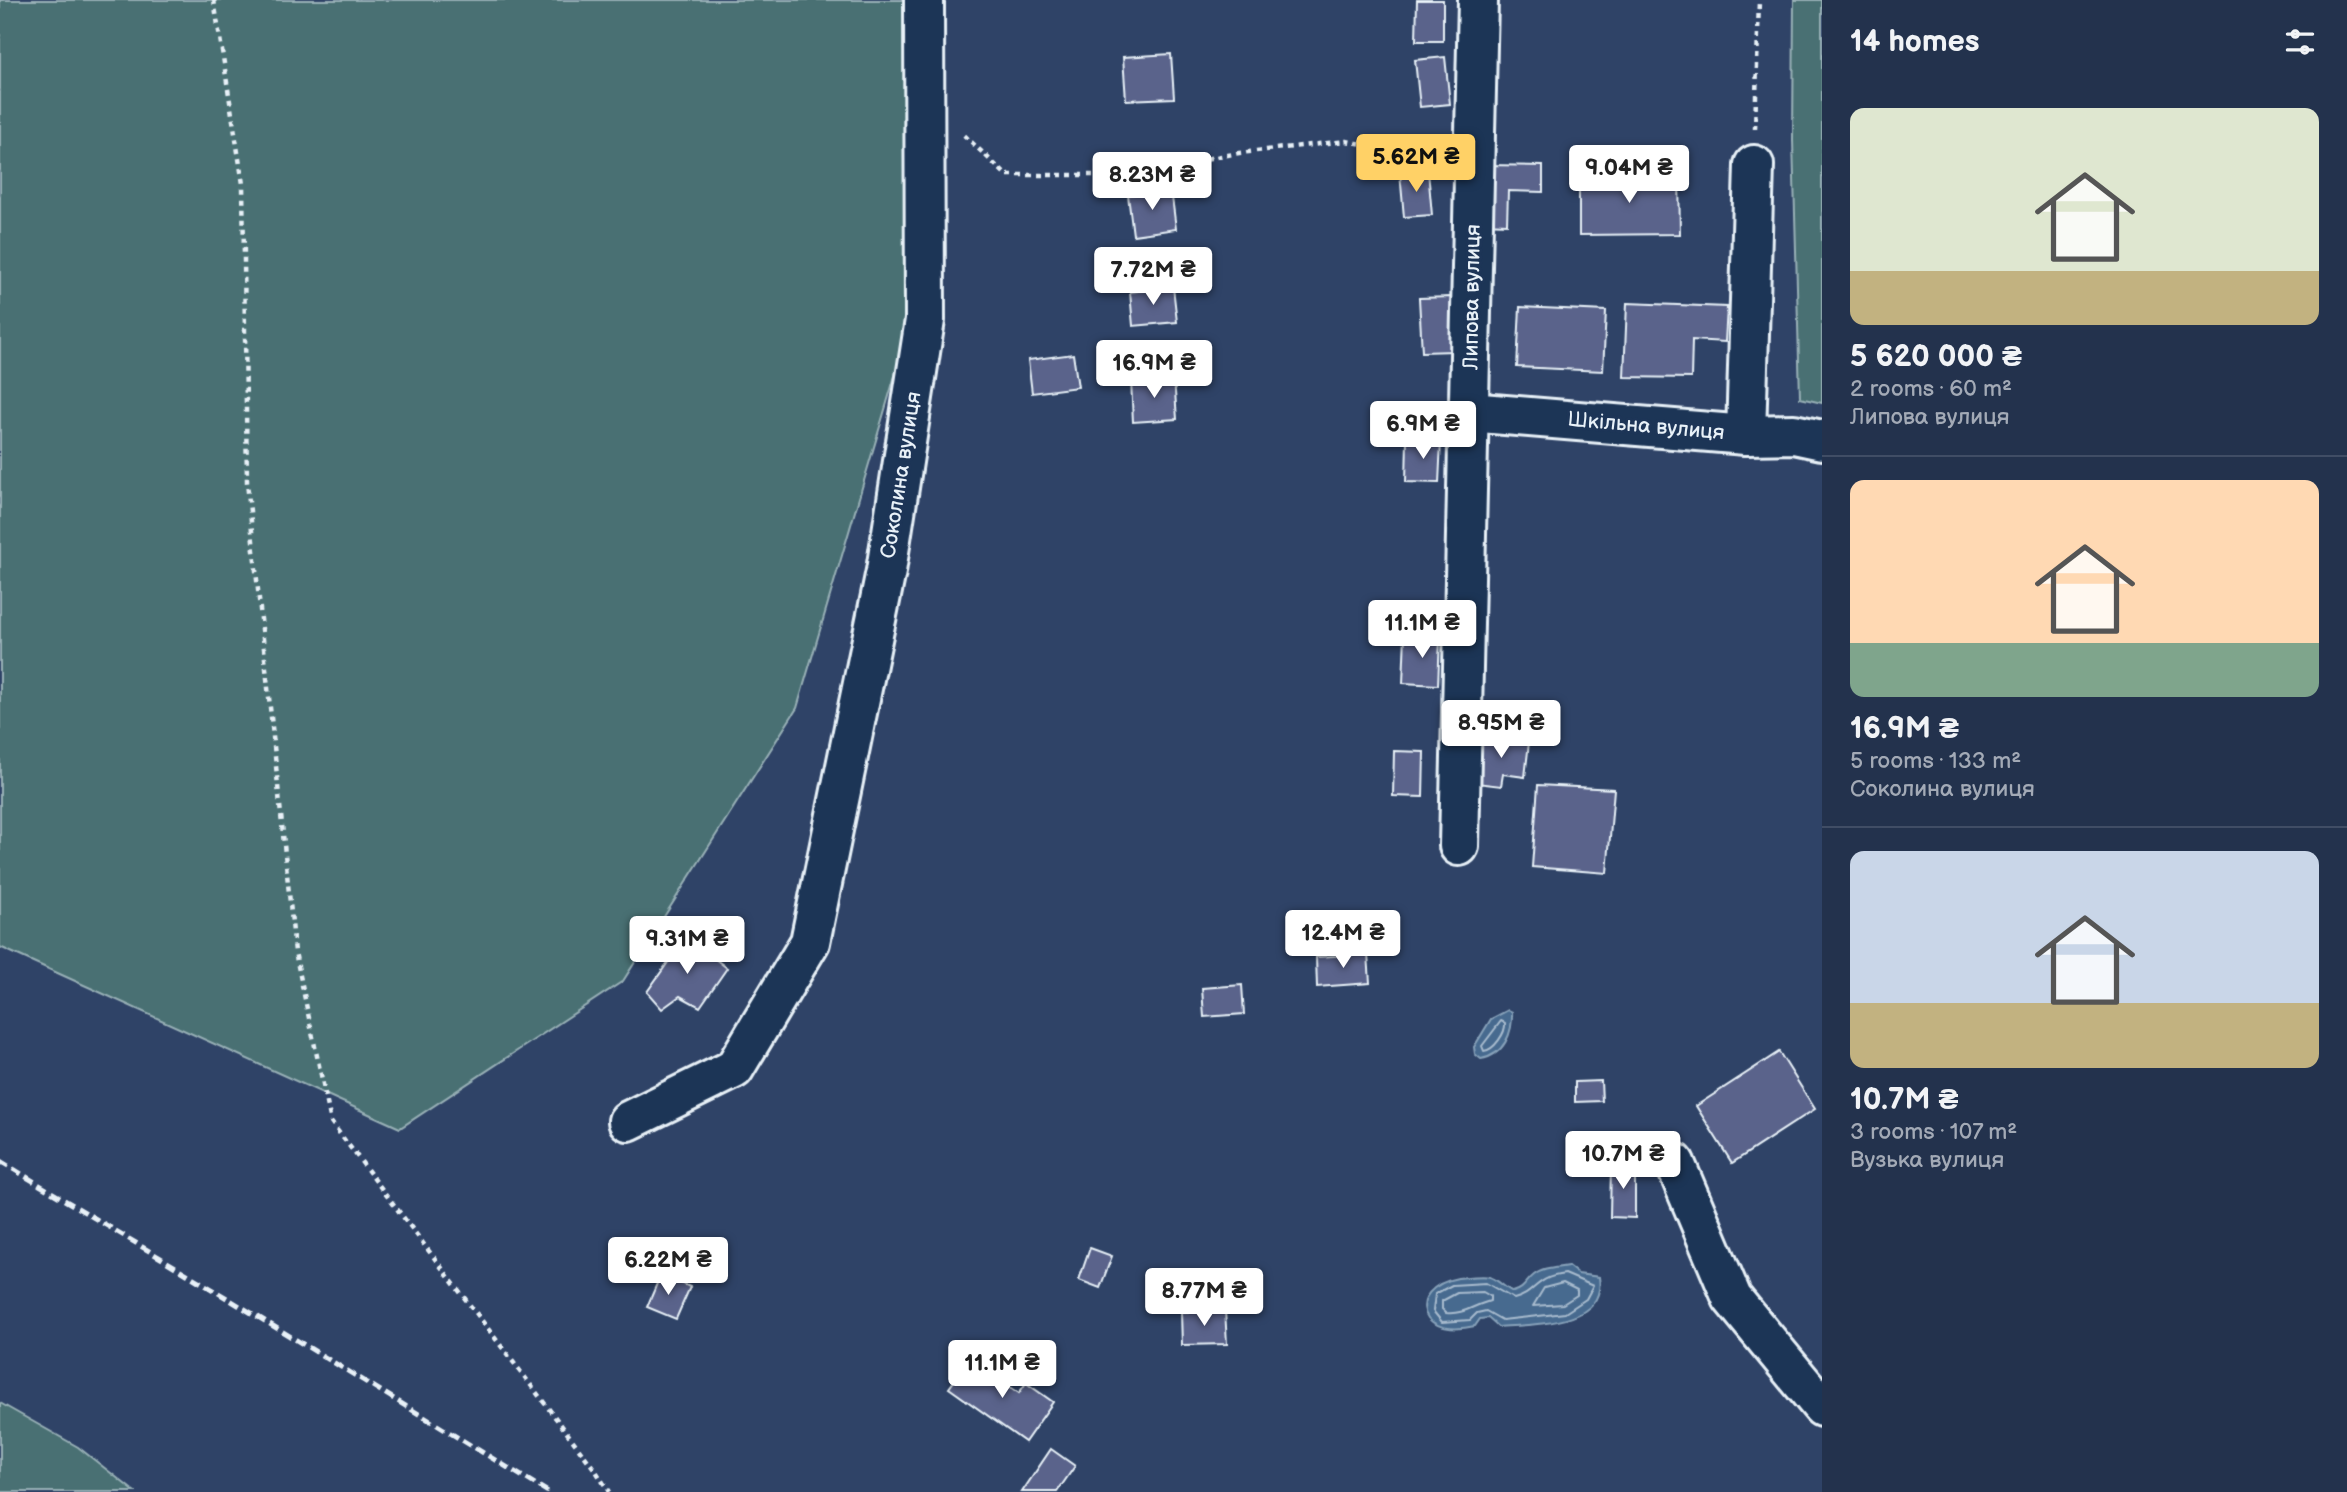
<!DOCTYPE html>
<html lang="en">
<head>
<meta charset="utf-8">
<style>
  :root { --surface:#23324d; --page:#2b3a54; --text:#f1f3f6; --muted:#a3aab6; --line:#404d65; --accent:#ffd166 }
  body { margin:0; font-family:"Balsamiq Sans",sans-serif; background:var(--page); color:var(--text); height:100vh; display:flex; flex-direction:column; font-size:26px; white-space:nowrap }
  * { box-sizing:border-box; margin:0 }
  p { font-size:23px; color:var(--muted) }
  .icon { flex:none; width:38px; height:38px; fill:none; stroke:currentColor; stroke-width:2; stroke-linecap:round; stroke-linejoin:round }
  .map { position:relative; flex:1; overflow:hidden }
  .details { display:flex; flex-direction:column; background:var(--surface); width:525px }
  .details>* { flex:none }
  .price { position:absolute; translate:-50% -60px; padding:0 16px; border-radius:7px; background:#fff; color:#222; font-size:23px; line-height:46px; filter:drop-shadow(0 2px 4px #0008) }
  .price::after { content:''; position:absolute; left:50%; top:42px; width:21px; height:16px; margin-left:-10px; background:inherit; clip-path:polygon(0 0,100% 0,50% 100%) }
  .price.selected { background:var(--accent); color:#111 }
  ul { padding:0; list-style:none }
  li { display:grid; align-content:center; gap:14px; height:371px; padding:0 28px }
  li+li { border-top:2px solid var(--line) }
  li span { display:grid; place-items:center; height:217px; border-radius:14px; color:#555 }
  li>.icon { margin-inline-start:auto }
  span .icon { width:126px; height:126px; fill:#fffc; stroke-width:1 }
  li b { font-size:30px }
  h2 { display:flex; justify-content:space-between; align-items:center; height:84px; padding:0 28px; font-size:30px }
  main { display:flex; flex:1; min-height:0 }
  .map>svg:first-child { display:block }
</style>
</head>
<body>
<main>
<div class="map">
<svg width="1822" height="1492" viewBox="0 0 1822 1492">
  <rect width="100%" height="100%" fill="#2f4367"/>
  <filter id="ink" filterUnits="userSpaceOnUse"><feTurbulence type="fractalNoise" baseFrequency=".0143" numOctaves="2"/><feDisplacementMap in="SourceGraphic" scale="14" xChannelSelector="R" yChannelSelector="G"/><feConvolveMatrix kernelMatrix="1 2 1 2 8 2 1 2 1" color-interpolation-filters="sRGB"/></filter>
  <g filter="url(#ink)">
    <g fill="#497073" stroke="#98b0b6" stroke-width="2">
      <polygon points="0,0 909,0 904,345 797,708 623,981 400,1128 0,947"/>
      <polygon points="1794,0 1822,0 1822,403 1800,398 1793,140"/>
      <polygon points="0,1403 78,1447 135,1492 0,1492"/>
    </g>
    <g fill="#476b8f" stroke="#87a1b9" stroke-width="2">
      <path d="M1508,1010L1512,1012C1513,1033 1504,1055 1481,1059L1475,1054L1474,1047L1491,1019Z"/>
      <path d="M1568,1266L1578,1274L1599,1277C1607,1327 1531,1324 1498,1327L1488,1318L1480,1319L1475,1326C1410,1341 1407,1280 1468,1277C1474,1277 1484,1275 1490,1277C1498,1280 1505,1288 1513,1292C1525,1289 1525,1282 1534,1275C1543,1268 1557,1268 1568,1266Z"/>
    </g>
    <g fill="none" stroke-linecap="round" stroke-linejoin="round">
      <g stroke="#a8bbce" stroke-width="2">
        <path d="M1501,1021L1505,1023C1506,1033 1494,1050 1484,1051L1482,1046Z"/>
        <path d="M1565,1274L1593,1286L1586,1299L1565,1313L1502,1320L1486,1311L1477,1313L1470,1320L1442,1322L1433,1311L1435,1294L1452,1285L1486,1283L1514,1299C1538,1293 1532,1278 1565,1274Z"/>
        <polygon points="1563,1283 1577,1290 1577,1295 1563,1304 1533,1306 1544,1288"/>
        <path d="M1483,1292L1490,1296V1301C1474,1305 1463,1315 1446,1313L1442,1309V1301L1457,1293Z"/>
      </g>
    </g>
    <g fill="#5a648b" stroke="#e8f1f8" stroke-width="2">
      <polygon points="1417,0 1443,0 1443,41 1416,41"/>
      <polygon points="1171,54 1174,98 1126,100 1123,57"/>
      <polygon points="1445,57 1450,104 1420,107 1415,60"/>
      <polygon points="1484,165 1543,166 1543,192 1508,191 1507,224 1483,223"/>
      <polygon points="1428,171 1432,215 1404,217 1400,173"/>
      <polygon points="1679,175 1680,234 1579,235 1579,176"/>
      <polygon points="1171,189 1176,229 1133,235 1128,195"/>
      <polygon points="1173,287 1177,322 1133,326 1130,292"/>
      <polygon points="1451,297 1454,351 1422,352 1419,298"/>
      <polygon points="1627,303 1727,307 1725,342 1692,340 1691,378 1624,377"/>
      <polygon points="1520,307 1606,311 1603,371 1517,367"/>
      <polygon points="1073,354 1078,387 1032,393 1028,360"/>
      <polygon points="1174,378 1177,419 1133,422 1131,380"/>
      <polygon points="1407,440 1441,441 1439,483 1406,482"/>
      <polygon points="1405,635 1440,637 1438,685 1403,683"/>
      <polygon points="1482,736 1529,742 1525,777 1503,774 1501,786 1476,783"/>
      <polygon points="1394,751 1424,752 1423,797 1393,796"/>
      <polygon points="1538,785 1614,789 1607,873 1532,867"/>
      <polygon points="686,937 727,968 700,1007 680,996 662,1009 647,992"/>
      <polygon points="1368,954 1370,983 1317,987 1316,957"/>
      <polygon points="1242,985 1244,1014 1204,1017 1202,988"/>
      <polygon points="1779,1052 1815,1109 1732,1163 1696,1106"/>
      <polygon points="1601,1081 1602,1101 1575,1102 1575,1082"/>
      <polygon points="1611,1164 1635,1165 1635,1218 1610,1217"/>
      <polygon points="1090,1248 1112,1256 1100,1288 1079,1280"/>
      <polygon points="661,1274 690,1287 676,1319 647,1307"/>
      <polygon points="1225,1310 1227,1344 1182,1345 1181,1312"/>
      <polygon points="970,1359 1019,1393 1026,1383 1053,1402 1025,1442 949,1388"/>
      <polygon points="1051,1449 1075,1466 1057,1492 1022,1492"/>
    </g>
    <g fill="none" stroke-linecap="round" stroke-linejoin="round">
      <defs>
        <g id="minor">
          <polyline points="1469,412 1746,435 1794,434 1822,440"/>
          <polyline points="1746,435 1754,165"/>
          <polyline points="1459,846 1478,0"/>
          <polyline points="628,1121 734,1069 810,942 886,571 925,320 924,0"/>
          <polyline points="1675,1163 1732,1298 1822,1407"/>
        </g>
      </defs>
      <use href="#minor" stroke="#e8f1f8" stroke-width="44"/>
      <g stroke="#e8f1f8" stroke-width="4.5" stroke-dasharray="5 5" stroke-linecap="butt">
        <polyline points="214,0 243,184 247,482 295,952 331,1122 596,1471 609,1492"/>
        <polyline points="1755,129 1759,0"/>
        <polyline points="964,135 1006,175 1113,175 1239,153 1346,141 1436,157"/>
      </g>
      <use href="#minor" stroke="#1d3557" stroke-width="38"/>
      <polyline stroke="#e8f1f8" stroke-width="5" stroke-dasharray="10 5" stroke-linecap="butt" points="0,1161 548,1492"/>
    </g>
  </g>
  <g text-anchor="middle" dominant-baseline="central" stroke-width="6" stroke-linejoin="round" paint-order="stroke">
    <g font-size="21" fill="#e8f1f8" stroke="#1d3557">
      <text transform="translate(1472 297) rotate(-89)">Липова вулиця</text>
      <text transform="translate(1646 426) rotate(5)">Шкільна вулиця</text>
      <text transform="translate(901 475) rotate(-81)">Соколина вулиця</text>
    </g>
  </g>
</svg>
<b class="price selected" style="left:1416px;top:194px">5.62M ₴</b>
<b class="price" style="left:1629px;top:205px">9.04M ₴</b>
<b class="price" style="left:1152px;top:212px">8.23M ₴</b>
<b class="price" style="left:1153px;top:307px">7.72M ₴</b>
<b class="price" style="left:1154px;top:400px">16.9M ₴</b>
<b class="price" style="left:1423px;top:461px">6.9M ₴</b>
<b class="price" style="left:1422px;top:660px">11.1M ₴</b>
<b class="price" style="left:1501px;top:760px">8.95M ₴</b>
<b class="price" style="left:1343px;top:970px">12.4M ₴</b>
<b class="price" style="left:687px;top:976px">9.31M ₴</b>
<b class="price" style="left:1623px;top:1191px">10.7M ₴</b>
<b class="price" style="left:668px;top:1297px">6.22M ₴</b>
<b class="price" style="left:1204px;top:1328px">8.77M ₴</b>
<b class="price" style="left:1002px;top:1400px">11.1M ₴</b>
</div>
<section class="details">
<h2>14 homes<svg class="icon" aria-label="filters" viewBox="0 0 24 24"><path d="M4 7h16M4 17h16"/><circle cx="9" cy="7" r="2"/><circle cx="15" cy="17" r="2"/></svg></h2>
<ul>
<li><span style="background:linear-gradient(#dfe7d0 75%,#c2b280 0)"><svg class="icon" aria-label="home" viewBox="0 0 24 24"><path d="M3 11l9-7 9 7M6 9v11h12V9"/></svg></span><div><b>5 620 000 ₴</b><p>2 rooms · 60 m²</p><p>Липова вулиця</p></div></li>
<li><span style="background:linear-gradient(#ffd9b3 75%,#7fa58c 0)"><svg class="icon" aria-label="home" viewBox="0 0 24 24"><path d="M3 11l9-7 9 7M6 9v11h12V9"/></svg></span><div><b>16.9M ₴</b><p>5 rooms · 133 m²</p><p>Соколина вулиця</p></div></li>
<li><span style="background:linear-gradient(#c9d6e8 70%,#c2b280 0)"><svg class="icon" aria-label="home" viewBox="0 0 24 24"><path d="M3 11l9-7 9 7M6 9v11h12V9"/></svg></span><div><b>10.7M ₴</b><p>3 rooms · 107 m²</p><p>Вузька вулиця</p></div></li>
</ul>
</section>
</main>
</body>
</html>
